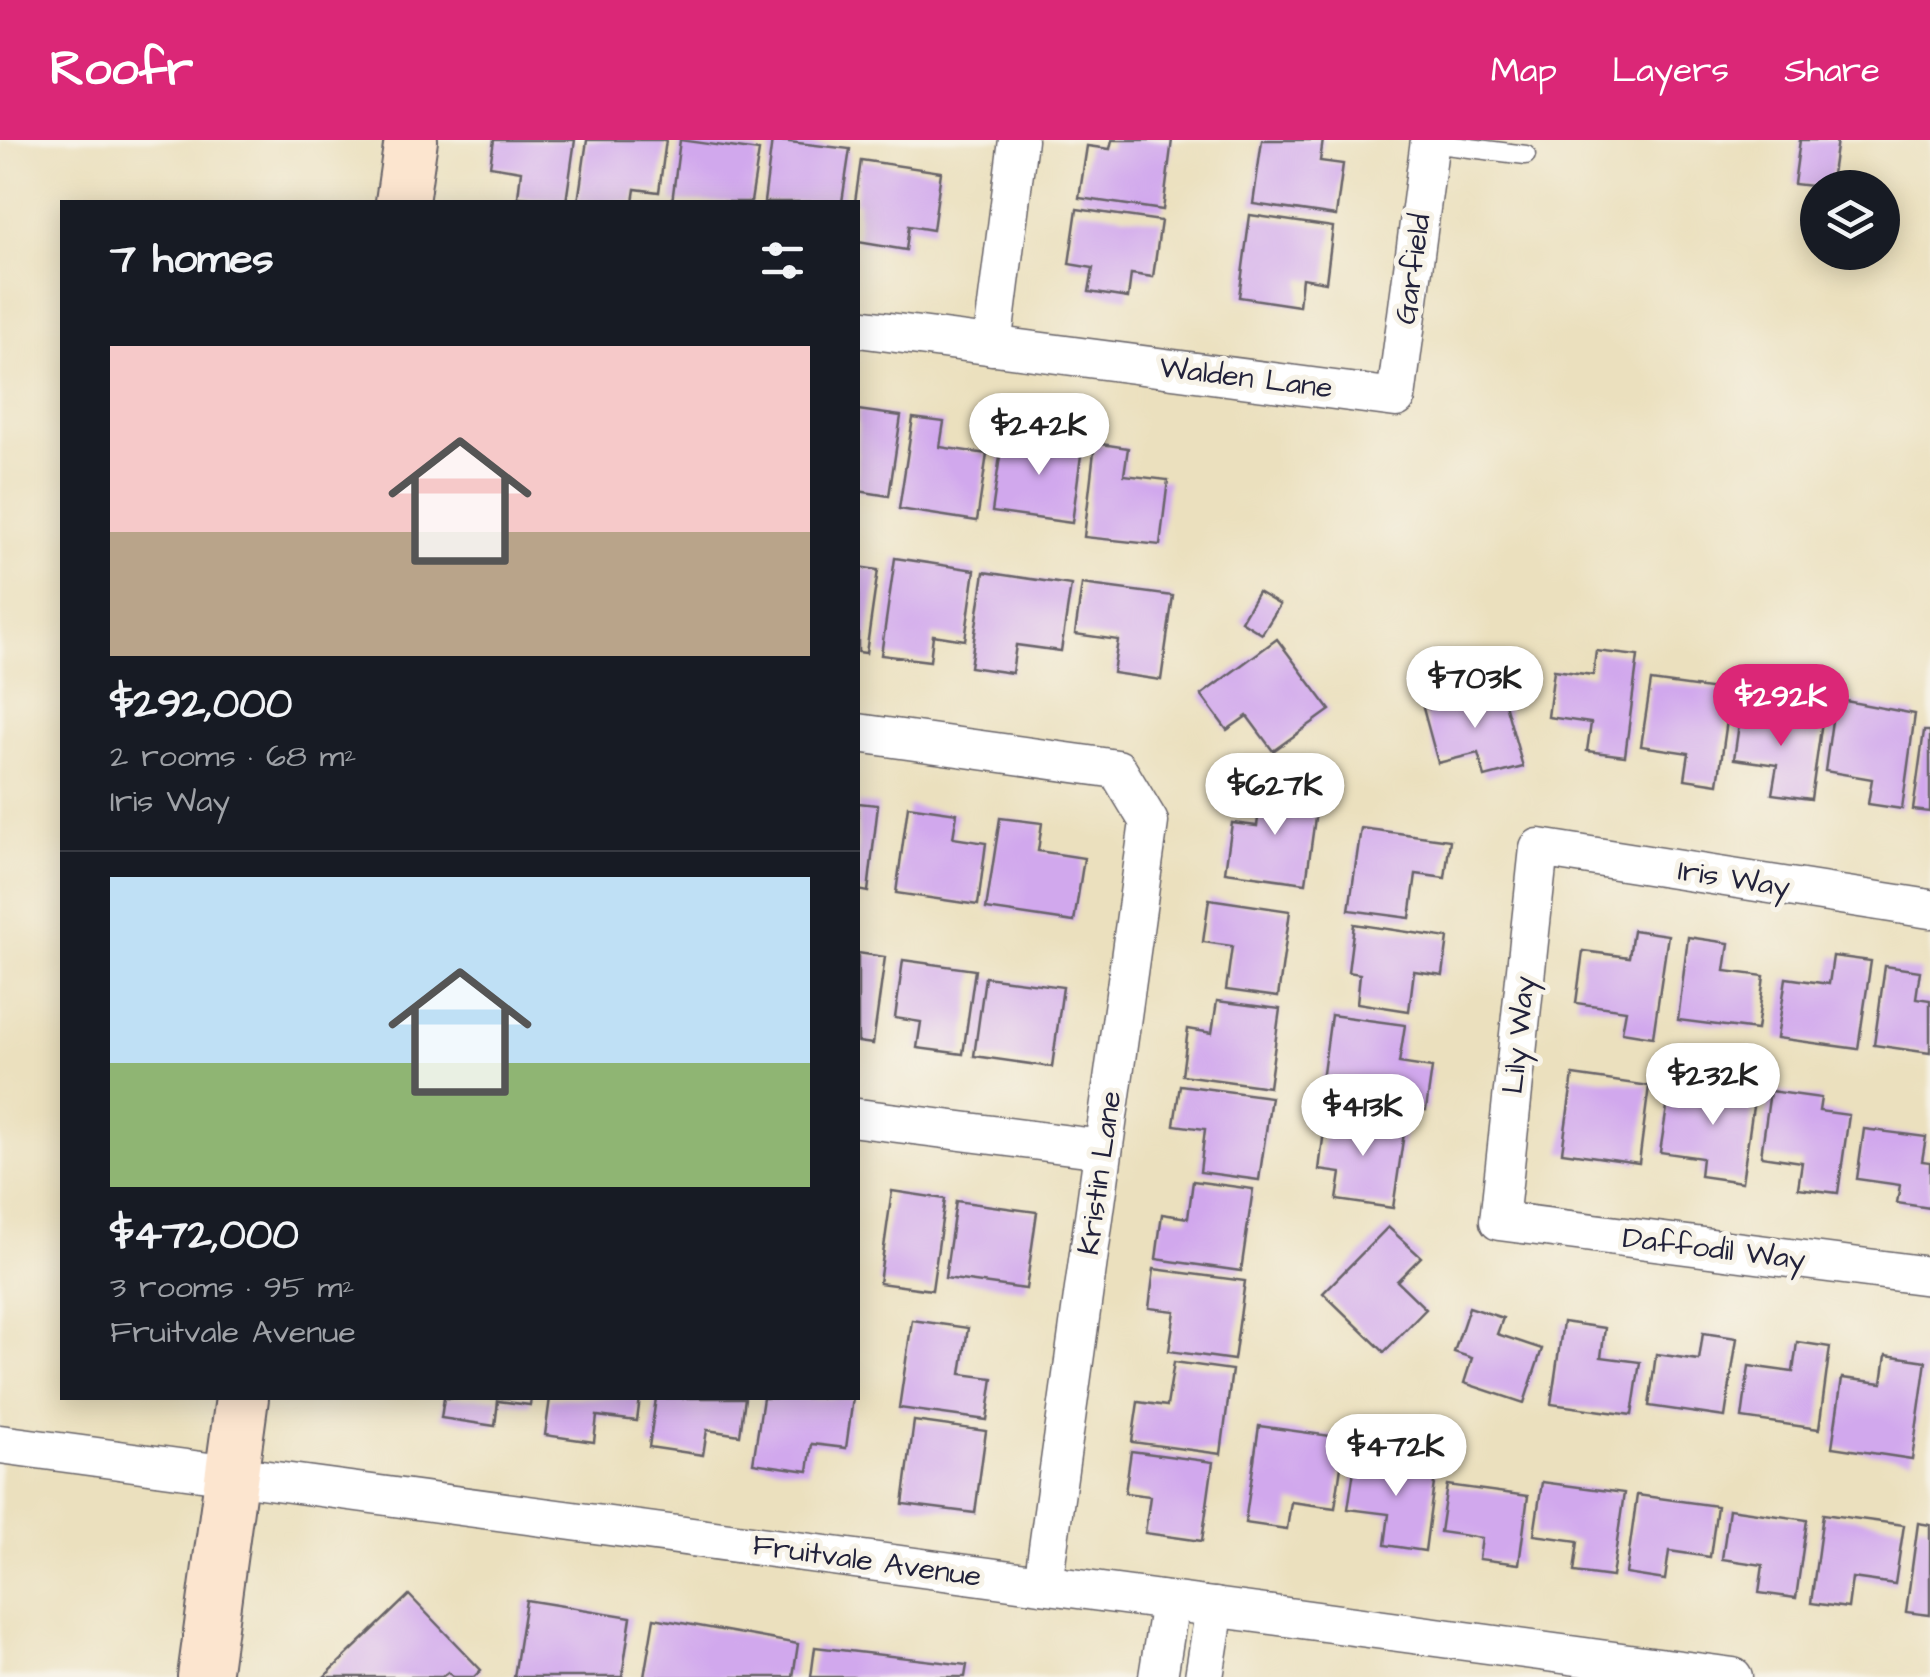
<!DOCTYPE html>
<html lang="en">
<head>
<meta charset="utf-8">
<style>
  :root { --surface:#171b24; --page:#20242c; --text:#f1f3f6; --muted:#9ea1a6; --line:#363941; --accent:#db2777 }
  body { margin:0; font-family:"Architects Daughter",sans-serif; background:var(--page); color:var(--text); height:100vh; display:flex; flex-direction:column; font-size:38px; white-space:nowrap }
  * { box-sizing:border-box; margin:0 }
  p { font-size:32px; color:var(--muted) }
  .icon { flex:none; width:55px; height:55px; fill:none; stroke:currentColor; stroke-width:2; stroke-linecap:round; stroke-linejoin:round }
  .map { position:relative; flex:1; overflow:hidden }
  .side { position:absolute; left:60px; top:60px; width:800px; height:1200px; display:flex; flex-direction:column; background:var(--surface); border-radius:0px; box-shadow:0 5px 25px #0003 }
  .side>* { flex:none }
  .tools { position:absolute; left:1800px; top:30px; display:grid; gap:20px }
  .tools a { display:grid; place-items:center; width:100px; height:100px; border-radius:50%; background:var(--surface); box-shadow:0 5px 25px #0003; font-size:50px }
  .price { position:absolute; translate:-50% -85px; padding:0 22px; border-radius:35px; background:#fff; color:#222; font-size:32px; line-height:65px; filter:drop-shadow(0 2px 5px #0008) }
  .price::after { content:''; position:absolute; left:50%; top:60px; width:30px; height:22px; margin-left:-15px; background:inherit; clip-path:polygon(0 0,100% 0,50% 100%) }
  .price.selected { background:var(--accent); color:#fff }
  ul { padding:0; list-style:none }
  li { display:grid; align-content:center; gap:20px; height:530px; padding:0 50px }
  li+li { border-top:2px solid var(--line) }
  li span { display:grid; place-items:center; height:310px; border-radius:0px; color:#555 }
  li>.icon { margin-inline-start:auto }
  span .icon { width:180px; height:180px; fill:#fffc; stroke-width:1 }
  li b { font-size:42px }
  h2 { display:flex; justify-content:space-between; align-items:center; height:120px; padding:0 50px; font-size:42px }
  header { display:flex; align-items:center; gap:60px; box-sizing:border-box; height:140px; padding:0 50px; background:var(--accent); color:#fff }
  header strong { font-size:48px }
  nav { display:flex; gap:55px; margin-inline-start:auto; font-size:35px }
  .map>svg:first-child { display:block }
</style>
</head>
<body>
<header>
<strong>Roofr</strong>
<nav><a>Map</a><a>Layers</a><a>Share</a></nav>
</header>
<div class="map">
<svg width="1930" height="1537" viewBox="0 0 1930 1537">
  <rect width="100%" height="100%" fill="#f7f3e8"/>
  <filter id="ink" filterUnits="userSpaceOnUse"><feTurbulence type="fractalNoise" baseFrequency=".01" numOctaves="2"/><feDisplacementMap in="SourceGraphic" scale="20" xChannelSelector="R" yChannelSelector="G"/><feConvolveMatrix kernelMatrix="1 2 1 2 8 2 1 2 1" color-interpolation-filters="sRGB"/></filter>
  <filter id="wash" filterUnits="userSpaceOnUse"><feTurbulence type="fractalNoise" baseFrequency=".0048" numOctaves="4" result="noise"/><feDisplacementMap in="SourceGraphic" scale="40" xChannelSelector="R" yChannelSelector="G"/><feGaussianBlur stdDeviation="2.25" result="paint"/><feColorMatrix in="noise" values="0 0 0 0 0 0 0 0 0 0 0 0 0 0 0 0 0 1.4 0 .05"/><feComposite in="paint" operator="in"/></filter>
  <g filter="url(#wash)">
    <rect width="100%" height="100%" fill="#ebe0be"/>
    <g id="blocks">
      <g fill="#d1a8ed">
        <polygon points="494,0 575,0 566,62 518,57 521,31 490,26"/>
        <polygon points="587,0 666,0 659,52 635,49 633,62 578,62"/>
        <polygon points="680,0 759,11 751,62 672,62"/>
        <polygon points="772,0 850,9 842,62 764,62"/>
        <polygon points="1112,0 1172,0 1163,70 1079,58 1087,6 1110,9"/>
        <polygon points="1262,0 1323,0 1320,21 1343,24 1336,76 1253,64"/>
        <polygon points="1800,0 1837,0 1830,48 1794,44"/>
        <polygon points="861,20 941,32 933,90 909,86 906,110 858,102 858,62 855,62"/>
        <polygon points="1077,69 1161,81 1153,137 1131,134 1128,158 1089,152 1093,128 1069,124"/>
        <polygon points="1250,75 1333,87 1326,142 1302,138 1299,166 1239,157"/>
        <polygon points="858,270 901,276 889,356 858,351"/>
        <polygon points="913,278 944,282 940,307 987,314 977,381 899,369"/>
        <polygon points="1029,293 1083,300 1072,383 992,372 1002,302 1027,306"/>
        <polygon points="1095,303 1128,308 1124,335 1168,340 1160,405 1084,397"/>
        <polygon points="895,418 975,430 965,500 933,495 930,521 881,515"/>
        <polygon points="858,427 878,430 866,513 858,512"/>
        <polygon points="984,432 1071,445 1061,511 1016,505 1012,533 970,527"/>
        <polygon points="1082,444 1173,456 1161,540 1113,533 1118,500 1075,494"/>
        <polygon points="1258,452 1280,465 1262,494 1241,481"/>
        <polygon points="1277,499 1330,570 1273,611 1247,576 1227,590 1201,555"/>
        <polygon points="1596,511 1638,516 1625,616 1587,611 1591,583 1548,577 1554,530 1593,535"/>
        <polygon points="1651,541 1731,552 1718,644 1685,639 1689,613 1641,606"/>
        <polygon points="1500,546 1523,627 1485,637 1478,613 1438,623 1423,568"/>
        <polygon points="1835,559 1915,574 1902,669 1868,664 1872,639 1825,631"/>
        <polygon points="1741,570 1822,581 1811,659 1772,654 1777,625 1734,619"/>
        <polygon points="1924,591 1930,591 1930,672 1913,670"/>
        <polygon points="1262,648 1318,656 1306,743 1225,732 1232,683 1257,686"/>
        <polygon points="858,663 878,665 868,752 858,750"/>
        <polygon points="908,666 957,673 953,698 986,703 978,765 896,753"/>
        <polygon points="1000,678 1042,683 1038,711 1084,718 1074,782 986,769"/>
        <polygon points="1361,688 1450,700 1445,738 1416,734 1410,778 1349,770"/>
        <polygon points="1209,759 1290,771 1278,857 1226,850 1232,806 1203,802"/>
        <polygon points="1354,784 1448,798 1443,835 1414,831 1409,871 1357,863 1360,834 1348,832"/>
        <polygon points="1633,790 1668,795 1653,897 1622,892 1626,870 1576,863 1583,811 1629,817"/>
        <polygon points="1688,797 1729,803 1725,831 1764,836 1757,890 1678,880"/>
        <polygon points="858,813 885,817 873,904 858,902"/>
        <polygon points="1833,816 1871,821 1858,909 1777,898 1786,838 1829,844"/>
        <polygon points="903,820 975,830 963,914 917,908 921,882 895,878"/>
        <polygon points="1885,826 1920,831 1916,858 1930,860 1930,913 1874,905"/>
        <polygon points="985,837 1063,847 1052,927 974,916"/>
        <polygon points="1217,861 1280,869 1269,947 1182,935 1188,889 1212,893"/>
        <polygon points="1331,875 1405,885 1399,923 1432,928 1426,970 1320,955"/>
        <polygon points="1573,935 1649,946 1639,1023 1562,1012"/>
        <polygon points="1699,938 1756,946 1742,1042 1700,1036 1702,1018 1660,1012 1668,961 1695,965"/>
        <polygon points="1180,945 1271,957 1259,1040 1200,1032 1205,989 1174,985"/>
        <polygon points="1770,951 1821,958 1819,971 1849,975 1838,1053 1798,1048 1802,1022 1761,1016"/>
        <polygon points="1326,975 1405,986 1393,1068 1337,1060 1341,1033 1319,1030"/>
        <polygon points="1864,989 1926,997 1922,1021 1930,1022 1930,1068 1897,1063 1900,1045 1857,1039"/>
        <polygon points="1193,1041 1253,1049 1241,1131 1156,1119 1162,1074 1188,1078"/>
        <polygon points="892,1051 945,1059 932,1150 879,1143"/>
        <polygon points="956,1061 1037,1072 1026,1149 945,1138"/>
        <polygon points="1388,1087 1421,1117 1397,1141 1426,1169 1384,1212 1323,1153"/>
        <polygon points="1154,1129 1245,1141 1234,1220 1169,1211 1175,1171 1149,1168"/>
        <polygon points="1469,1167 1503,1178 1497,1194 1542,1209 1524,1263 1464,1243 1472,1218 1454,1212"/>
        <polygon points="912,1180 968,1188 961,1234 993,1238 987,1280 899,1268"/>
        <polygon points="1563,1182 1605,1188 1601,1217 1640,1222 1632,1275 1551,1264"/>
        <polygon points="1703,1193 1737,1198 1725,1277 1649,1266 1656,1214 1699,1220"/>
        <polygon points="1797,1202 1830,1207 1819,1289 1742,1278 1749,1226 1793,1232"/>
        <polygon points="1886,1215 1926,1221 1912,1319 1832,1307 1842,1238 1882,1243"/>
        <polygon points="1174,1222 1232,1230 1221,1314 1132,1302 1138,1262 1167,1266"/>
        <polygon points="444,1258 531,1258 530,1265 498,1261 495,1286 441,1278"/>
        <polygon points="550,1258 640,1258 637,1281 597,1276 594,1302 545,1295"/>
        <polygon points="656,1258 745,1258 740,1295 707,1290 703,1315 649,1307"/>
        <polygon points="763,1258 853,1258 846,1308 812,1304 808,1331 753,1323"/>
        <polygon points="914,1281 986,1291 975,1373 903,1364"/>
        <polygon points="1259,1286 1345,1298 1335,1368 1291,1362 1287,1389 1245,1383"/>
        <polygon points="1131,1311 1213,1322 1202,1401 1145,1393 1150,1356 1125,1353"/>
        <polygon points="1356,1317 1436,1328 1425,1411 1385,1405 1389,1374 1348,1369"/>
        <polygon points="1542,1342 1624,1353 1612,1437 1574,1432 1578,1401 1534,1395"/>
        <polygon points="1447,1345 1528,1356 1519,1424 1479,1419 1482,1398 1440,1392"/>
        <polygon points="1637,1355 1717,1366 1710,1417 1669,1411 1665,1440 1626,1434"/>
        <polygon points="1729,1369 1807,1380 1796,1458 1759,1453 1763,1425 1722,1419"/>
        <polygon points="1823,1374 1904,1385 1895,1444 1852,1438 1848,1468 1811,1463"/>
        <polygon points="1918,1383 1930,1385 1930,1475 1906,1472"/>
        <polygon points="409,1455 481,1530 474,1537 453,1537 448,1532 442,1537 324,1537"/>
        <polygon points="526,1460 631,1477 622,1537 514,1537"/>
        <polygon points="654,1478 798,1504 793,1537 644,1537"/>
        <polygon points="815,1507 967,1525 965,1537 811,1537"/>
      </g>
    </g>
  </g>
  <g filter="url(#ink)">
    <use href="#blocks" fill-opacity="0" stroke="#686469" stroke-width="2.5"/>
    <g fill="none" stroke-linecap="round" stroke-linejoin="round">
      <defs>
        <polyline id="lane" points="1430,3 1526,15"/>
        <g id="street">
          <polyline points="858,188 1396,258 1430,0"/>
          <polyline points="992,206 1018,0"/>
          <polyline points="858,593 1117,629 1149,682 1043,1444"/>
          <polyline points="1930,769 1539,708 1499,1081 1930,1136"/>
          <polyline points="858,978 1103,1009"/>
          <polyline points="0,1304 1733,1537"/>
          <polyline points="1158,1537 1170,1462"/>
          <polyline points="1204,1537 1215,1467"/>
        </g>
        <g id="secondary">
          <polyline points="402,62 411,0"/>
          <polyline points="204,1537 242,1258"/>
        </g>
      </defs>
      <use href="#lane" stroke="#686469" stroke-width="21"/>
      <use href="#street" stroke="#686469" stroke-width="41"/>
      <use href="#secondary" stroke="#686469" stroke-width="56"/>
      <use href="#lane" stroke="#fff" stroke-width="18"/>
      <use href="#street" stroke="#fff" stroke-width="38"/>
      <use href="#secondary" stroke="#fce5cf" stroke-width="52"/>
    </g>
  </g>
  <g text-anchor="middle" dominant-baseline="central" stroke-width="10" stroke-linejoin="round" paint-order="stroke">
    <g font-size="30" fill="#22223b" stroke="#f7f3e8">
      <text transform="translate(1413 129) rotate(-82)">Garfield</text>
      <text transform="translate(1246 238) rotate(7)">Walden Lane</text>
      <text transform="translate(1734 739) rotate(9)">Iris Way</text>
      <text transform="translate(1519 895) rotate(-84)">Lily Way</text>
      <text transform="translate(1100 1033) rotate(-82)">Kristin Lane</text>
      <text transform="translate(1714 1109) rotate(7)">Daffodil Way</text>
      <text transform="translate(867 1421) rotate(8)">Fruitvale Avenue</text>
    </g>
  </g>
</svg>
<div class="tools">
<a><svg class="icon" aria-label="layers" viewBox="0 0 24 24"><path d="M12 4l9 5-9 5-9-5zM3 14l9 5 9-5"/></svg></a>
</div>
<b class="price" style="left:1039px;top:338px">$242K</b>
<b class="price" style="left:1475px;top:591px">$703K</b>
<b class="price selected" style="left:1781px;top:609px">$292K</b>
<b class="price" style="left:1275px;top:698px">$627K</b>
<b class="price" style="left:1713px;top:988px">$232K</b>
<b class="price" style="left:1363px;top:1019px">$413K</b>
<b class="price" style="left:1396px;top:1359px">$472K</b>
<section class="side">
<h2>7 homes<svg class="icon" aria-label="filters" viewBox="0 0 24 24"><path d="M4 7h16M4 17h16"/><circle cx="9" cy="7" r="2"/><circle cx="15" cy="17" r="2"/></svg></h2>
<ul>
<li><span style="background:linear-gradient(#f6c9c9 60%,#b9a48a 0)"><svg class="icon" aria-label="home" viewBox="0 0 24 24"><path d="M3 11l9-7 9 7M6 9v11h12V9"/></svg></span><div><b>$292,000</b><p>2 rooms · 68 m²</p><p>Iris Way</p></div></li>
<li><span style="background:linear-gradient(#bfe0f5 60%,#8fb573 0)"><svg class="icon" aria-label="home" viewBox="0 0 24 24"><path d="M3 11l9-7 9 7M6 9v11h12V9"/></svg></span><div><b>$472,000</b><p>3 rooms · 95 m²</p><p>Fruitvale Avenue</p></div></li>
</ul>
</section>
</div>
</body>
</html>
